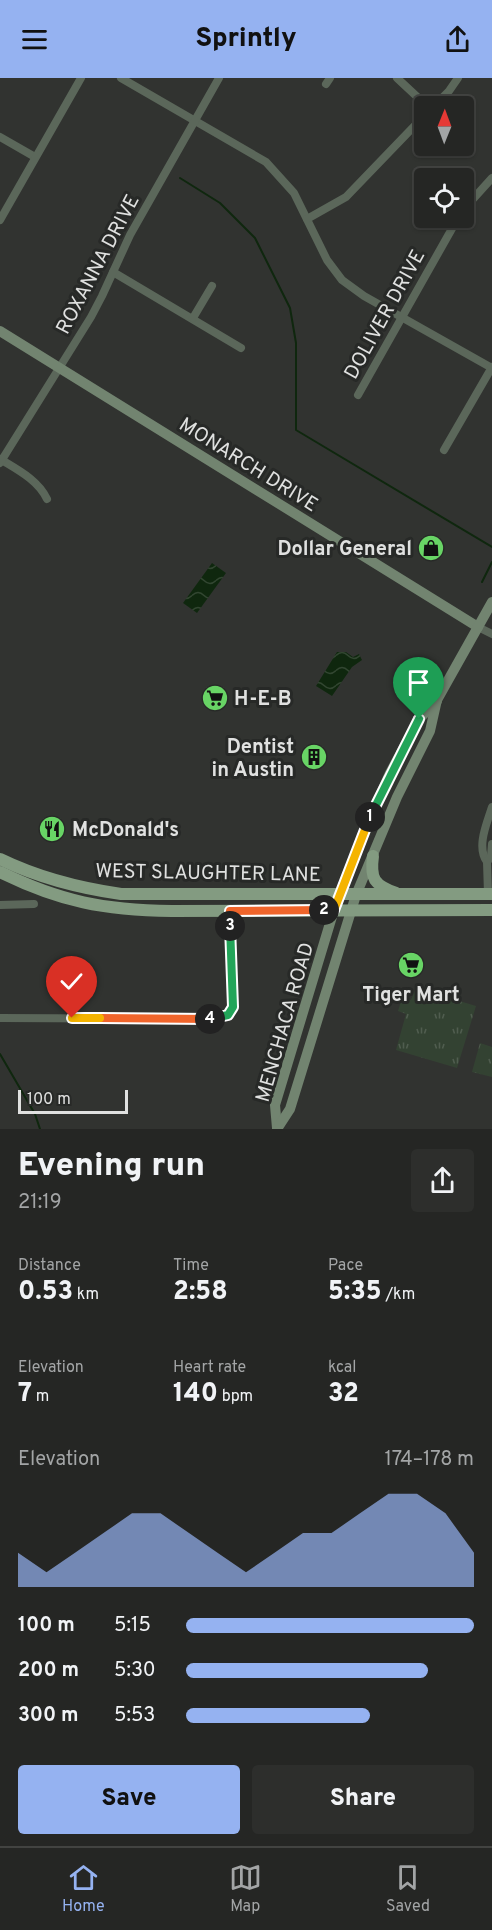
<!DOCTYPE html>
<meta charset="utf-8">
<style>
body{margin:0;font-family:Overpass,sans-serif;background:#2d2e2c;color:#f1f3f6;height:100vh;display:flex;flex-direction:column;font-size:22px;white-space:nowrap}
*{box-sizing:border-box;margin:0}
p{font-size:20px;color:#a3a5a6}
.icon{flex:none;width:33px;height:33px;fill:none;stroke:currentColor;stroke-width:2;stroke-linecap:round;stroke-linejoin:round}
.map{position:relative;height:1051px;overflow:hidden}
.details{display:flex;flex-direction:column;background:#252624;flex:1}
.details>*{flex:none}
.needle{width:39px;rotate:1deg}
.fabs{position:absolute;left:414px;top:18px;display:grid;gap:12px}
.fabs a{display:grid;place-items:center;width:60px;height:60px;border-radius:6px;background:#252624;box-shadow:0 2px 4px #0004,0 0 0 2px #424341;font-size:30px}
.scale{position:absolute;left:18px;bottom:15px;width:110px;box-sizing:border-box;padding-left:6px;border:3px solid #e0e1e0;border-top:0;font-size:16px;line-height:21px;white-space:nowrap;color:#e0e1e0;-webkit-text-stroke:4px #272927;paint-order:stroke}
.pin{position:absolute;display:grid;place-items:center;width:51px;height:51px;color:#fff;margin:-62px -26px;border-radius:50% 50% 50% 0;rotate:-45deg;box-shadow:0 0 6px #0007}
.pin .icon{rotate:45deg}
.km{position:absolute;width:30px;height:30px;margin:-15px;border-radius:50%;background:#222;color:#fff;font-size:16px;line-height:30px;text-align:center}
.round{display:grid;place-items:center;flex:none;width:63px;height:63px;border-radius:6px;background:#2d2e2c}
.headline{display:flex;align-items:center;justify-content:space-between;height:102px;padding:0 18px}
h1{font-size:33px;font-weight:800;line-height:45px}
.metrics{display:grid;grid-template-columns:repeat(3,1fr);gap:9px;height:102px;padding:6px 18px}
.metrics div{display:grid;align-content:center}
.metrics b{font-size:26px;font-weight:800}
.metrics small{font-size:16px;font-weight:400}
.metrics p{font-size:16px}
.chart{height:168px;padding:12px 18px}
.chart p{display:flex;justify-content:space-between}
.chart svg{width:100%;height:108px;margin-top:6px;fill:#95b2f1;opacity:.7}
.action{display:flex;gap:12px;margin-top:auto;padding:12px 18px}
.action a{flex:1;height:69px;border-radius:6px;background:#95b2f1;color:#111;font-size:24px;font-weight:800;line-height:69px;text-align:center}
.action a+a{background:#2d2e2c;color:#f1f3f6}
ul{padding:0 18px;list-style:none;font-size:20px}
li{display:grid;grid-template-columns:96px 72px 1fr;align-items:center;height:45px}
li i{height:15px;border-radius:8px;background:#95b2f1}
header{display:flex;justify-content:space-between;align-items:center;height:78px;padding:0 18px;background:#95b2f1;color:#111;font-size:27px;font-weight:800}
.tabs{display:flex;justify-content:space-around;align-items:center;height:84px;border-top:2px solid #424341;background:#252624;font-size:16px;color:#a3a5a6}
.tabs a{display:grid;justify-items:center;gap:3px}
.tabs .current{color:#95b2f1}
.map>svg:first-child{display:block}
.grass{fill:url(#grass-tufts)}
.water{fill:url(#water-waves)}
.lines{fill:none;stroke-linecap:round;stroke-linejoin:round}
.stream{stroke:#0f270e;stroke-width:2}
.street{stroke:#5b675a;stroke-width:8}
.secondary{stroke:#728470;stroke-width:10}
.primary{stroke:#839b81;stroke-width:12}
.split-1-casing{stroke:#fff;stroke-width:12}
.split-2-casing{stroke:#fff;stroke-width:12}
.split-3-casing{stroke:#fff;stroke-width:12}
.split-4-casing{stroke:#fff;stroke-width:12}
.split-5-casing{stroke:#fff;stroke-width:12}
.split-6-casing{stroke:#fff;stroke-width:12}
.split-1{stroke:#22a559;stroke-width:8}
.split-2{stroke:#f5b400;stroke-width:8}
.split-3{stroke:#f0652b;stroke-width:8}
.split-4{stroke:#22a559;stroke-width:8}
.split-5{stroke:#f0652b;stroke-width:8}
.split-6{stroke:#f5b400;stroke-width:8}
.labels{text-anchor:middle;stroke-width:6;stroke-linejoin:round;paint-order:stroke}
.street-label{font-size:20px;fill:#e0e1e0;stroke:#272927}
.poi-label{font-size:20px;font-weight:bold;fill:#e0e1e0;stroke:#272927;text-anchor:end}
</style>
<header><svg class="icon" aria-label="menu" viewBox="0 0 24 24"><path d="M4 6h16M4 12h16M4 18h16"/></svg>Sprintly<svg class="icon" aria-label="share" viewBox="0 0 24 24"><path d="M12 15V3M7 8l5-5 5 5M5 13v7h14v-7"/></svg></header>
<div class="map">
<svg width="492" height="1051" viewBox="0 0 492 1051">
<defs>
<pattern id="grass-tufts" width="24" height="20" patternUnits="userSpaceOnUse" patternTransform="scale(1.5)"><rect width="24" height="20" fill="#334232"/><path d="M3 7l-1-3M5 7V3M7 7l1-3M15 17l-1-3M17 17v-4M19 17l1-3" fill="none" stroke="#505d4f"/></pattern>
<pattern id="water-waves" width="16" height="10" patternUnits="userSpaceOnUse" patternTransform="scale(1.5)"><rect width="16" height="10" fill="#0f270e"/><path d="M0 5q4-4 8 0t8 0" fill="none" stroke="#324631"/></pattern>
</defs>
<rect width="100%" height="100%" fill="#313330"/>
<!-- grass -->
<g class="grass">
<polygon points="416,910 476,928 457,990 396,972 406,936 398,933 402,920 411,922"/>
<polygon points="480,965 492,969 492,999 472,994"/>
</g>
<!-- water -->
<g class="water">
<polygon points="212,485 226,495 197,535 183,525"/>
<polygon points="337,574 346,574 353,579 359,576 362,582 352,589 332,618 316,608"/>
</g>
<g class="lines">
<!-- stream -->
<g class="stream">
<polyline points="180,100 220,125 255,160 290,230 296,265 296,352 492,469"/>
<polyline points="482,504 492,484"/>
<polyline points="0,976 35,1036 40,1051"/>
</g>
<!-- street -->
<g class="street">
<polyline points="121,0 266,84 294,115 327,182 342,202 364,218 492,290"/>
<polyline points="397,0 427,28"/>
<polyline points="326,6 330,0"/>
<polyline points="434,28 449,13 458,0"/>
<polyline points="0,59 35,79"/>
<polyline points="464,131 492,100"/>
<polyline points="307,141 346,119 424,38"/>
<polyline points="0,142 81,0"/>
<polyline points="113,194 241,270"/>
<polyline points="193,240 212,208"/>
<polyline points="358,317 458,140"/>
<polyline points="444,372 492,289"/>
<path d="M 0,381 C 18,392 38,402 47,421"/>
<polyline points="0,385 91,239 102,218 130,157 219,0"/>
<polyline points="478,549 492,556"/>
<path d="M 487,784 C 476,769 487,745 492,729"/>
<polyline points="488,816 487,784 491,778 492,766"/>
<polyline points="0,827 34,826"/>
<polyline points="0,940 216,941 228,937 233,929 234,921 230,833"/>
</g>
<!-- secondary -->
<g class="secondary">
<polyline points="0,253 478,549"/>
<polyline points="277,1050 275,1027 334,832 363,756 390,695 419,641 437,623"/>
<polyline points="277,1051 290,1031 356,817 397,719 430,653 437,622 492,524"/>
</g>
<!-- primary -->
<g class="primary">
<path d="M 373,778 C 370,801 374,807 396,815"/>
<path d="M 0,781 C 39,800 79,810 121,816 L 492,816"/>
<path d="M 0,794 C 61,824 104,832 172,833 L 492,832"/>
</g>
</g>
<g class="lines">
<!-- split-1 casing -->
<g class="split-1-casing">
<polyline id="split-1" points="370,739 419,641"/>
</g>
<!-- split-2 casing -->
<g class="split-2-casing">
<polyline id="split-2" points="324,832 334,832 370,739"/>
</g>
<!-- split-3 casing -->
<g class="split-3-casing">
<polyline id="split-3" points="230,848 230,833 324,832"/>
</g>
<!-- split-4 casing -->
<g class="split-4-casing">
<polyline id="split-4" points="210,941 228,937 233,929 230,848"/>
</g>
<!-- split-5 casing -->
<g class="split-5-casing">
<polyline id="split-5" points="100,940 210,941"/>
</g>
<!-- split-6 casing -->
<g class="split-6-casing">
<polyline id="split-6" points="72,940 100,940"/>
</g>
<!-- split-1 -->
<use href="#split-1" class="split-1"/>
<!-- split-2 -->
<use href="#split-2" class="split-2"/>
<!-- split-3 -->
<use href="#split-3" class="split-3"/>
<!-- split-4 -->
<use href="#split-4" class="split-4"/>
<!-- split-5 -->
<use href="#split-5" class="split-5"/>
<!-- split-6 -->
<use href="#split-6" class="split-6"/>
</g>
<!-- icons -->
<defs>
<g id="shop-disc" transform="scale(1.35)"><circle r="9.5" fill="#68d465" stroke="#272927"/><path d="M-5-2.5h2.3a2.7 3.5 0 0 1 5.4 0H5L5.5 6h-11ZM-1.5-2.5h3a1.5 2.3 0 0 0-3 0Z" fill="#111"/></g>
<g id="supermarket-disc" transform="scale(1.35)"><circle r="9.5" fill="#68d465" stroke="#272927"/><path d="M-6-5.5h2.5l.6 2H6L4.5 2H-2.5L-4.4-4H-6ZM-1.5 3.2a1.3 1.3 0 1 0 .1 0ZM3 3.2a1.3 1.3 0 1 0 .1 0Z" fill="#111"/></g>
<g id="building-disc" transform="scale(1.35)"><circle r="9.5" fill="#68d465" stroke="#272927"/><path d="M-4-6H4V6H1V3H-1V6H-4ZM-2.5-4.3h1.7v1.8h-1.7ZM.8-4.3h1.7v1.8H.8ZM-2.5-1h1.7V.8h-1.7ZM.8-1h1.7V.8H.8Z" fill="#111"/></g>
<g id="restaurant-disc" transform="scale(1.35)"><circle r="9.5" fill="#68d465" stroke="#272927"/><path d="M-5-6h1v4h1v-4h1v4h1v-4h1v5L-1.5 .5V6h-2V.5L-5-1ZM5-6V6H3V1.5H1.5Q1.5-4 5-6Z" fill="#111"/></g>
</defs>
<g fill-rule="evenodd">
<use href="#shop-disc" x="431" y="470"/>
<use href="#supermarket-disc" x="215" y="620"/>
<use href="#building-disc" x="314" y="679"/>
<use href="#restaurant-disc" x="52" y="751"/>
<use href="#supermarket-disc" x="411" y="887"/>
</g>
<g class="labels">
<!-- street labels -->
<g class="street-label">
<text transform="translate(97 186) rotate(-62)" y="7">ROXANNA DRIVE</text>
<text transform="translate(384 236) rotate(-61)" y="7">DOLIVER DRIVE</text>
<text transform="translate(249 386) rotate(32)" y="7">MONARCH DRIVE</text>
<text transform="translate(208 794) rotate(1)" y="7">WEST SLAUGHTER LANE</text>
<text transform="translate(284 944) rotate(-74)" y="7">MENCHACA ROAD</text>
</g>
<!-- poi labels -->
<g class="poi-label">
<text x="412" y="477">Dollar General</text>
<text x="234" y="627" text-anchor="start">H-E-B</text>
<text x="294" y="675">Dentist<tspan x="294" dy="23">in Austin</tspan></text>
<text x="72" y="758" text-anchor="start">McDonald's</text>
<text x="411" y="923" text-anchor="middle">Tiger Mart</text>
</g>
</g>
</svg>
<div class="fabs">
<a><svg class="needle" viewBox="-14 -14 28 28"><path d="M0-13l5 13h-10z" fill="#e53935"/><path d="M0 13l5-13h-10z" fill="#a3a5a6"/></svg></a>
<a><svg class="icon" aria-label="locate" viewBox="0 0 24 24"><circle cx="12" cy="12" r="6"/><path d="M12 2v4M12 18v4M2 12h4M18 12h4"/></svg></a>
</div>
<div class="scale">100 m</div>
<div class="pin" style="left:419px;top:641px;background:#1e9e55"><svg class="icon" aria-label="arrive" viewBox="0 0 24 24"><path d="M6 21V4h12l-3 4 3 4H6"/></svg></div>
<div class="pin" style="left:72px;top:940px;background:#d93025"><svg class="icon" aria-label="check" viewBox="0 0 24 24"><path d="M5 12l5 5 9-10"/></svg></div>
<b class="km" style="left:370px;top:739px">1</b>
<b class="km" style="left:324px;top:832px">2</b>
<b class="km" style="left:230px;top:848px">3</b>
<b class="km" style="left:210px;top:941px">4</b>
</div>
<section class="details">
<div class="headline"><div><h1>Evening run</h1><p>21:19</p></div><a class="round"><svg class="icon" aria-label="share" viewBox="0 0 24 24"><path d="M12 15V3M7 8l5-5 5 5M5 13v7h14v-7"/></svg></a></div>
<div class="metrics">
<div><p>Distance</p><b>0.53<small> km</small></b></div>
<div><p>Time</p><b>2:58</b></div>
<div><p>Pace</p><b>5:35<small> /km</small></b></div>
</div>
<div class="metrics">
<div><p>Elevation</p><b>7<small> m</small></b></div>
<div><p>Heart rate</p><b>140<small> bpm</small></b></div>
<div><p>kcal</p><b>32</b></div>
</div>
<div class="chart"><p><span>Elevation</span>174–178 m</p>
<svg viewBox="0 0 160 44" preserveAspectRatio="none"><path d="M0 44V30L10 38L20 30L30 22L40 14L50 14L60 22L70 30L80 38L90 30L100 22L110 22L120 14L130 6L140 6L150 14L160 30V44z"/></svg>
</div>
<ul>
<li><b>100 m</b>5:15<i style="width:100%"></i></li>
<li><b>200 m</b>5:30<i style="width:84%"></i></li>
<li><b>300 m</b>5:53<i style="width:64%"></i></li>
</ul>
<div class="action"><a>Save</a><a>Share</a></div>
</section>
<nav class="tabs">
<a class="current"><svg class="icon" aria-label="home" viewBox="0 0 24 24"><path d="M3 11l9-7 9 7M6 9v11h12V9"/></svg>Home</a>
<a><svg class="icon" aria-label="map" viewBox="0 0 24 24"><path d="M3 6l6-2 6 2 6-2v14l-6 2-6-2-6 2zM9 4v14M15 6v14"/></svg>Map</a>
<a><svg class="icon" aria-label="saved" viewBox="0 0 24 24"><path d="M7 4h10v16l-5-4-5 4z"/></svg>Saved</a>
</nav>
